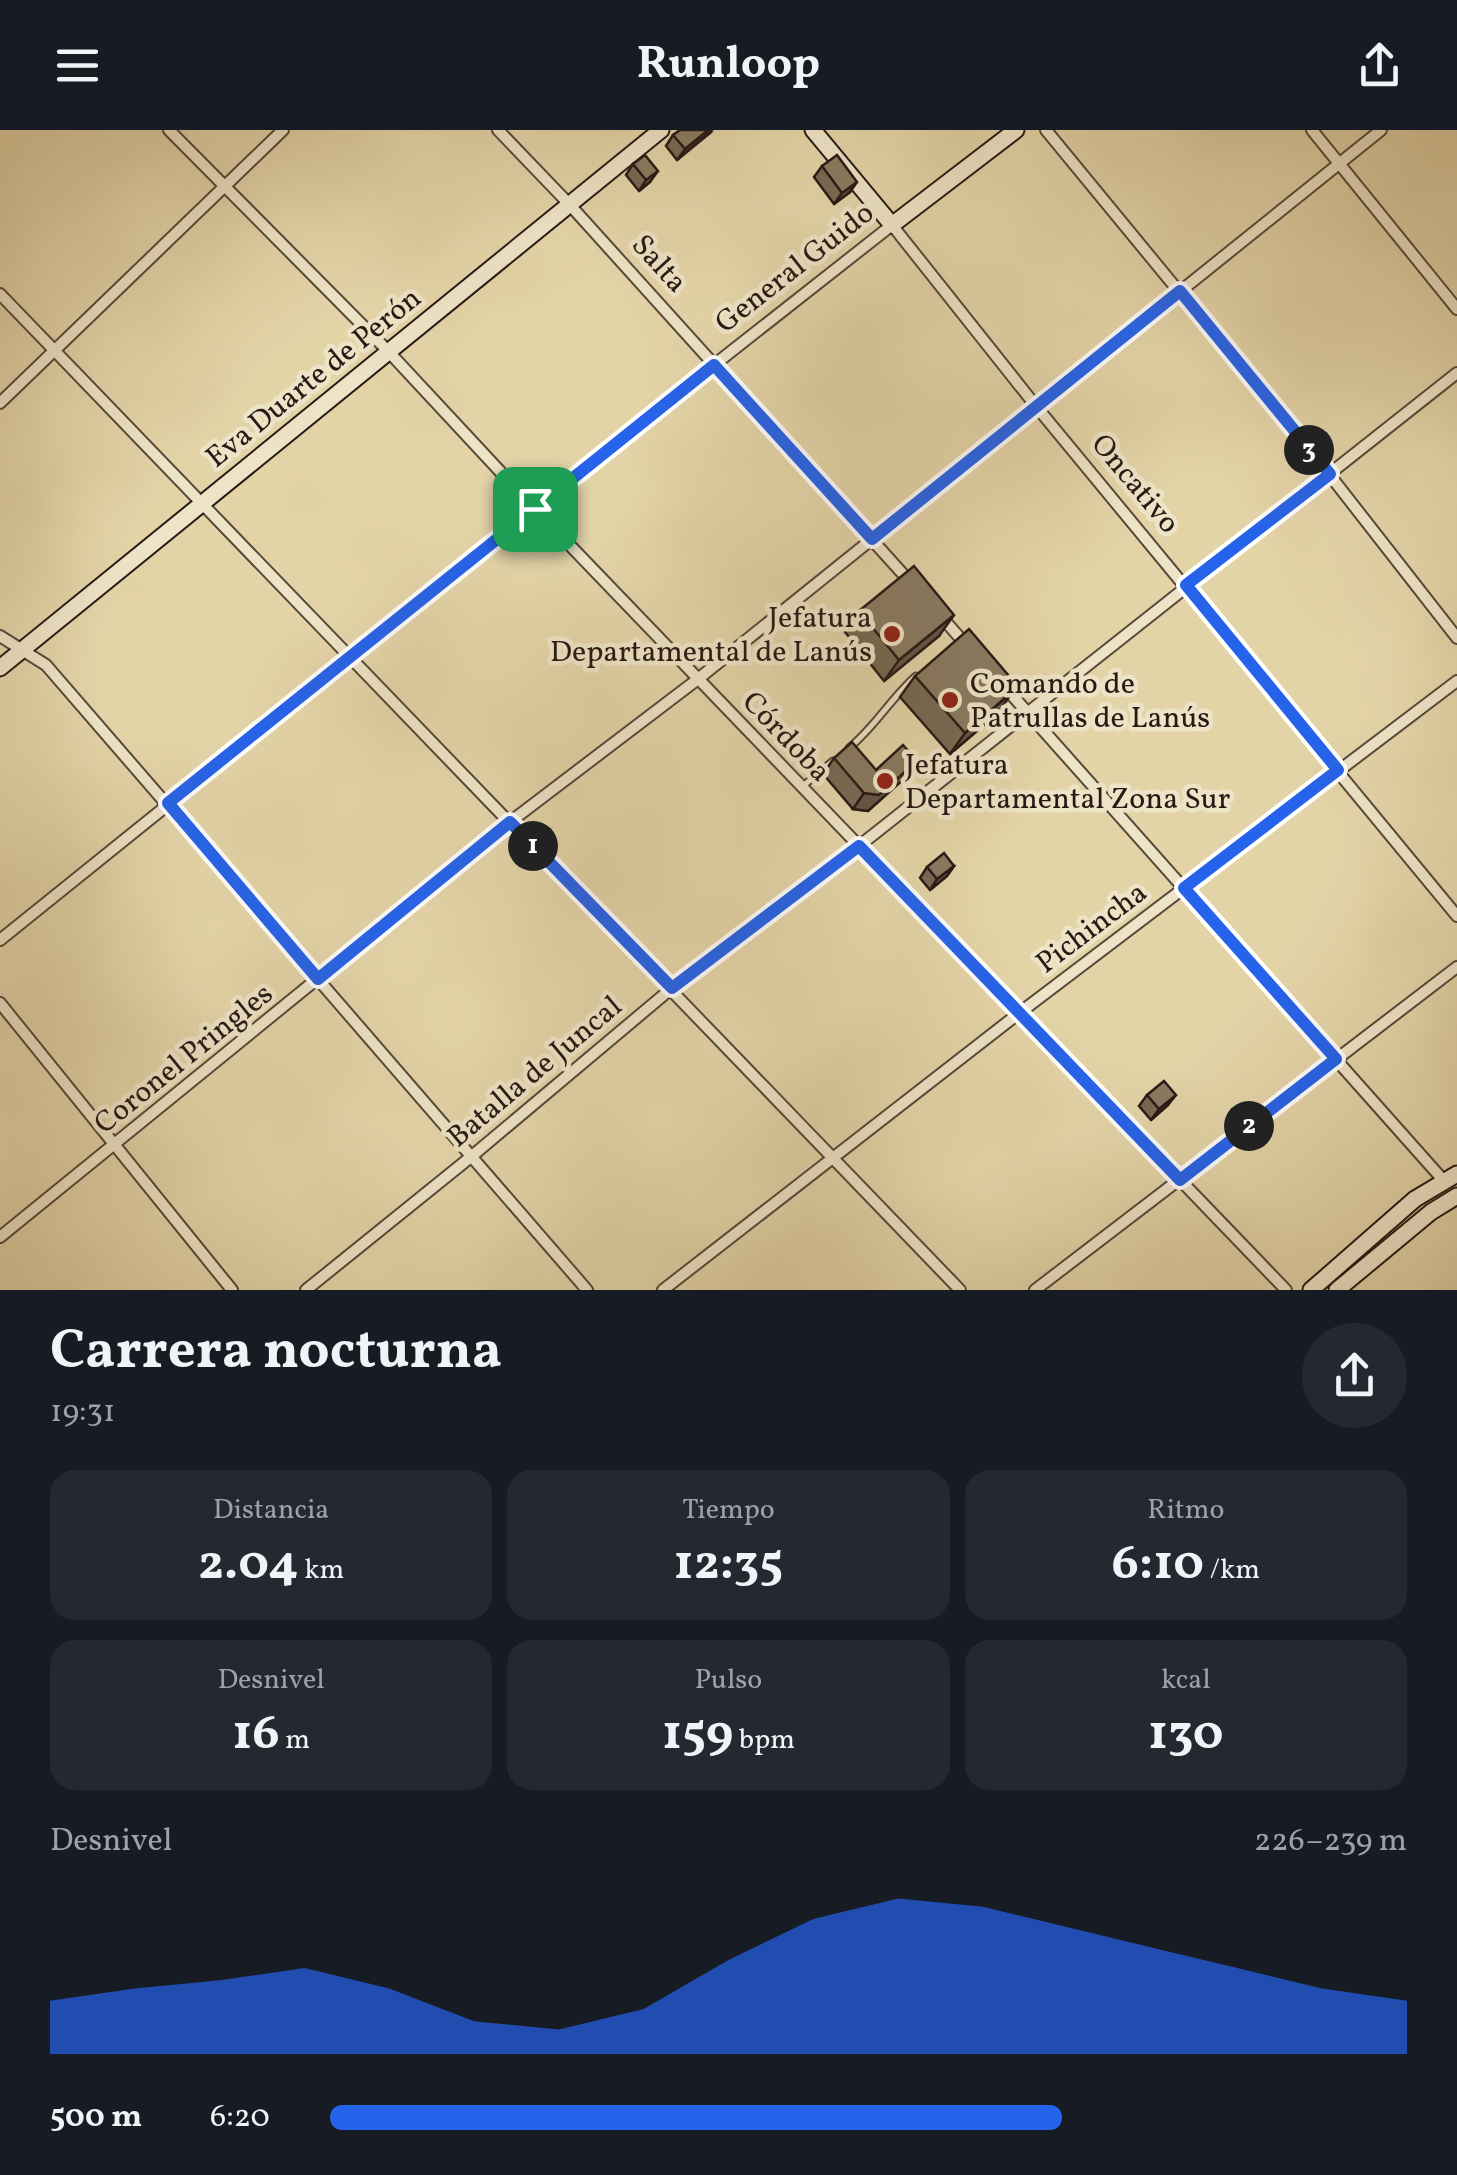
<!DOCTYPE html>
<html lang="es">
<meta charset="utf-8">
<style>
body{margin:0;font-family:Vollkorn,serif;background:#242831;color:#f1f3f6;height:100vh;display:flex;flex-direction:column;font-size:38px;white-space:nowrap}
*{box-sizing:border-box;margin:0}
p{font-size:32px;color:#9ea1a6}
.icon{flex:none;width:55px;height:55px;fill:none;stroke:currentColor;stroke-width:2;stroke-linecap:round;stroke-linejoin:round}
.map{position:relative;height:1160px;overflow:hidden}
.details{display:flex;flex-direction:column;background:#171b24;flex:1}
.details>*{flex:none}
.pin{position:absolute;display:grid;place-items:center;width:85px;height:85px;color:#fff;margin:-42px;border-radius:20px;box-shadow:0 5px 15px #0006}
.km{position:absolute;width:50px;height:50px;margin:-25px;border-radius:50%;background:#222;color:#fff;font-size:28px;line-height:50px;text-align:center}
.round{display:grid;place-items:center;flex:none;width:105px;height:105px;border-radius:52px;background:#242831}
.overview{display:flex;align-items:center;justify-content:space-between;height:170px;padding:0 50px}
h1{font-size:55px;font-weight:700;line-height:75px}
.stats{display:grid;grid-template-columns:repeat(3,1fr);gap:15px;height:170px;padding:10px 50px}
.stats div{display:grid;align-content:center;border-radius:25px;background:#242831;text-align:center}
.stats b{font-size:50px;font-weight:700}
.stats small{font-size:28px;font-weight:400}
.stats p{font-size:28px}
.chart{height:280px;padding:20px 50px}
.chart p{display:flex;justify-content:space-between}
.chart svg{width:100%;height:180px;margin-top:10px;fill:#2563eb;opacity:.7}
ul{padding:0 50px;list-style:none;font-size:32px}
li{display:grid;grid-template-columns:160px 120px 1fr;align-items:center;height:75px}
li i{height:25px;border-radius:12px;background:#2563eb}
header{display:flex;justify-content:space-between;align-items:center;height:130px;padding:0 50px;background:#171b24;font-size:45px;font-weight:700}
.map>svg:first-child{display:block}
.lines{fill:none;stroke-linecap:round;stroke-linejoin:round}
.lane-casing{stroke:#574839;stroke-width:9}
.street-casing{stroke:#574839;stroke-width:14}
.secondary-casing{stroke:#281914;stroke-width:19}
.lane{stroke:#ede3c6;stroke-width:5}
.street{stroke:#ede3c6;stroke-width:10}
.secondary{stroke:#ede3c6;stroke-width:15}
.wall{fill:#766953;stroke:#281914;stroke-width:2.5}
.shaded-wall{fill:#605544;stroke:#281914;stroke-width:2.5}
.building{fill:#897a61;stroke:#281914;stroke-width:2.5}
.route-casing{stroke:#fff;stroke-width:20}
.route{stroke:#2563eb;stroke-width:12}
.poi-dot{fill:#8f2418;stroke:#ede3c6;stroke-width:4}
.labels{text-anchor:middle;stroke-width:9;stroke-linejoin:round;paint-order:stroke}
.street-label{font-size:30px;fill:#281914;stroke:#ede3c6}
.poi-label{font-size:30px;fill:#281914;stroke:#ede3c6;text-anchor:start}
</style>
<header><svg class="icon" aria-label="menu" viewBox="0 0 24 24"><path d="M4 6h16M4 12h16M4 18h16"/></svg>Runloop<svg class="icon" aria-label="share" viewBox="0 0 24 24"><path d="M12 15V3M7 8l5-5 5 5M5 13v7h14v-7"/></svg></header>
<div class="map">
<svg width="1457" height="1160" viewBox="0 0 1457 1160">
<rect width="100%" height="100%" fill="#e3d4a8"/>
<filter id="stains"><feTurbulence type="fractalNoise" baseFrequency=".002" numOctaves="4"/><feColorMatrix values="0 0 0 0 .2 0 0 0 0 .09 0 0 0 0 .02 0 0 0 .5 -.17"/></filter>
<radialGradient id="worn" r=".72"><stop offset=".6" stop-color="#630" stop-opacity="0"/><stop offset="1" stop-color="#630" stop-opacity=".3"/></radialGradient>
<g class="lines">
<!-- lane casing -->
<g class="lane-casing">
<g id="lane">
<path d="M 849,618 C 875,597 891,568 916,546"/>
<polyline points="803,656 833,631"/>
</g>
</g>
<!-- street casing -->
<g class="street-casing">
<g id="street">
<polyline points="169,0 388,221 535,379 1286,1160"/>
<polyline points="498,0 570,75 911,453"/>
<polyline points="1046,0 1329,344 1457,508"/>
<polyline points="1312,0 1457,179"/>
<polyline points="0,164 960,1160"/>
<polyline points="0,273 283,0"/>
<polyline points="939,484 967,516"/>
<polyline points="0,506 46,535 587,1160"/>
<polyline points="1003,555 1444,1051"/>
<polyline points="0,810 714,235 892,95 1035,275 1457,786"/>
<polyline points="0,873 232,1160"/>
<polyline points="0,1107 510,692 698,549 1381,0"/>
<polyline points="306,1160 472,1026 672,858 859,716 1457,243"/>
<polyline points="663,1160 1018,884 1457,551"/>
<polyline points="1035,1160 1457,837"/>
</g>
</g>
<!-- secondary casing -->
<g class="secondary-casing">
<g id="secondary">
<polyline points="813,0 892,95 1016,0"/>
<polyline points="0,538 661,0"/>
<polyline points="1311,1160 1415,1069 1457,1044"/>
<polyline points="1337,1160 1431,1082 1457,1066"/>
</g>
</g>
<!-- lane -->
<use href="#lane" class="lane"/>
<!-- street -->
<use href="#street" class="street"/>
<!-- secondary -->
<use href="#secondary" class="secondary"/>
</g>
<!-- wall -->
<g class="wall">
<polygon points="710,3 677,30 666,16 673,5"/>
<polygon points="633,34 650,52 639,61 626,45"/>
<polygon points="822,36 850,62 834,74 814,47"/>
<polygon points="859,481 939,506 884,551 845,502"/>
<polygon points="915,546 999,582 950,624 900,567"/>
<polygon points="834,628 876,640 917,631 906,647 868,681 853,679 823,644"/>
<polygon points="954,736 947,746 930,760 920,748 927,737"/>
<polygon points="1147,965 1168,975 1151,990 1139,976"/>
</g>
<!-- shaded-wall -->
<g class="shaded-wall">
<polygon points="708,0 712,0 677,30 685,19"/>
<polygon points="658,41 650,52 639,61 646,50"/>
<polygon points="857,52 850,62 834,74 842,63"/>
<polygon points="954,485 939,506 884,551 899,530"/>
<polygon points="1013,561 999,582 950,624 965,603"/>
<polygon points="917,631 906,647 868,681 853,679 864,663"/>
<polygon points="954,736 947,746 930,760 937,749"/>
<polygon points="1176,965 1168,975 1151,990 1159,979"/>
</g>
<!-- building -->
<g class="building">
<polygon points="680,0 708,0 685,19 673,5"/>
<polygon points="645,25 658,41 646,50 633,34"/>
<polygon points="837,25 857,52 842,63 822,36"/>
<polygon points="914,436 954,485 899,530 859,481"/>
<polygon points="969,499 1015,553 1013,561 965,603 915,546"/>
<polygon points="852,612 876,640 903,615 917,631 879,665 864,663 834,628"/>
<polygon points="944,723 954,736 937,749 927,737"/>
<polygon points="1164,951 1176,965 1159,979 1147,965"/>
</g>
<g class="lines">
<!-- route casing -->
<g class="route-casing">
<polygon id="route" points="1180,161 1330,344 1186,455 1338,640 1184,758 1336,929 1180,1050 859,716 672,858 510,692 318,849 168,673 714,235 872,409"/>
</g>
<!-- route -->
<use href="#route" class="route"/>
</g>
<!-- markers -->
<g class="poi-dot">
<circle cx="892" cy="504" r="10"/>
<circle cx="950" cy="570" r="10"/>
<circle cx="885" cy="651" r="10"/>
</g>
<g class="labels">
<!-- street labels -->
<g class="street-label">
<text transform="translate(660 133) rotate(48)" y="10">Salta</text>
<text transform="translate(794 137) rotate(-38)" y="10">General Guido</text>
<text transform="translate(313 247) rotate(-39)" y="10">Eva Duarte de Perón</text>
<text transform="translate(1136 353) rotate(50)" y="10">Oncativo</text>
<text transform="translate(787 606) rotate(46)" y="10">Córdoba</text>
<text transform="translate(1091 797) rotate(-37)" y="10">Pichincha</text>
<text transform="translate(183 928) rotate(-39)" y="10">Coronel Pringles</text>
<text transform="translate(534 941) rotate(-40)" y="10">Batalla de Juncal</text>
</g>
<!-- poi labels -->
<g class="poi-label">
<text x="872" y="497" text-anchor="end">Jefatura<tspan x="872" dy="34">Departamental de Lanús</tspan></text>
<text x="970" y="563">Comando de<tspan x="970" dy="34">Patrullas de Lanús</tspan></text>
<text x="905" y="644">Jefatura<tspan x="905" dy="34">Departamental Zona Sur</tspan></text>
</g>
</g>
<rect width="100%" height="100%" filter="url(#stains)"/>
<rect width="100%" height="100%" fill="url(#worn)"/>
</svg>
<div class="pin" style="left:535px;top:379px;background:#1e9e55"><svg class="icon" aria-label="arrive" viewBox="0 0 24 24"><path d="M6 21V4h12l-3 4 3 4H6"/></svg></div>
<b class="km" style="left:533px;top:716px">1</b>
<b class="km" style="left:1249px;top:996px">2</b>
<b class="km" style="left:1309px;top:320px">3</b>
</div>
<section class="details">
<div class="overview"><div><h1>Carrera nocturna</h1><p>19:31</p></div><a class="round"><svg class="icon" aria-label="share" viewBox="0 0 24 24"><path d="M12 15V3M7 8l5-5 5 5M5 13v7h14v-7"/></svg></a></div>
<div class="stats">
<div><p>Distancia</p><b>2.04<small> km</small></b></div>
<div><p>Tiempo</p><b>12:35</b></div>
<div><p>Ritmo</p><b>6:10<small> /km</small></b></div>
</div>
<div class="stats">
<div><p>Desnivel</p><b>16<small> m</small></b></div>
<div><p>Pulso</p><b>159<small> bpm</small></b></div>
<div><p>kcal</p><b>130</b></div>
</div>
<div class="chart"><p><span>Desnivel</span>226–239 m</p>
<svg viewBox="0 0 160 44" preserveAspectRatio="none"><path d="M0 44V31L10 28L20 26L30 23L40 28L50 36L60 38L70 33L80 21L90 11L100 6L110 8L120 13L130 18L140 23L150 28L160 31V44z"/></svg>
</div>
<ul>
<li><b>500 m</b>6:20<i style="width:68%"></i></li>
</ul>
</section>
